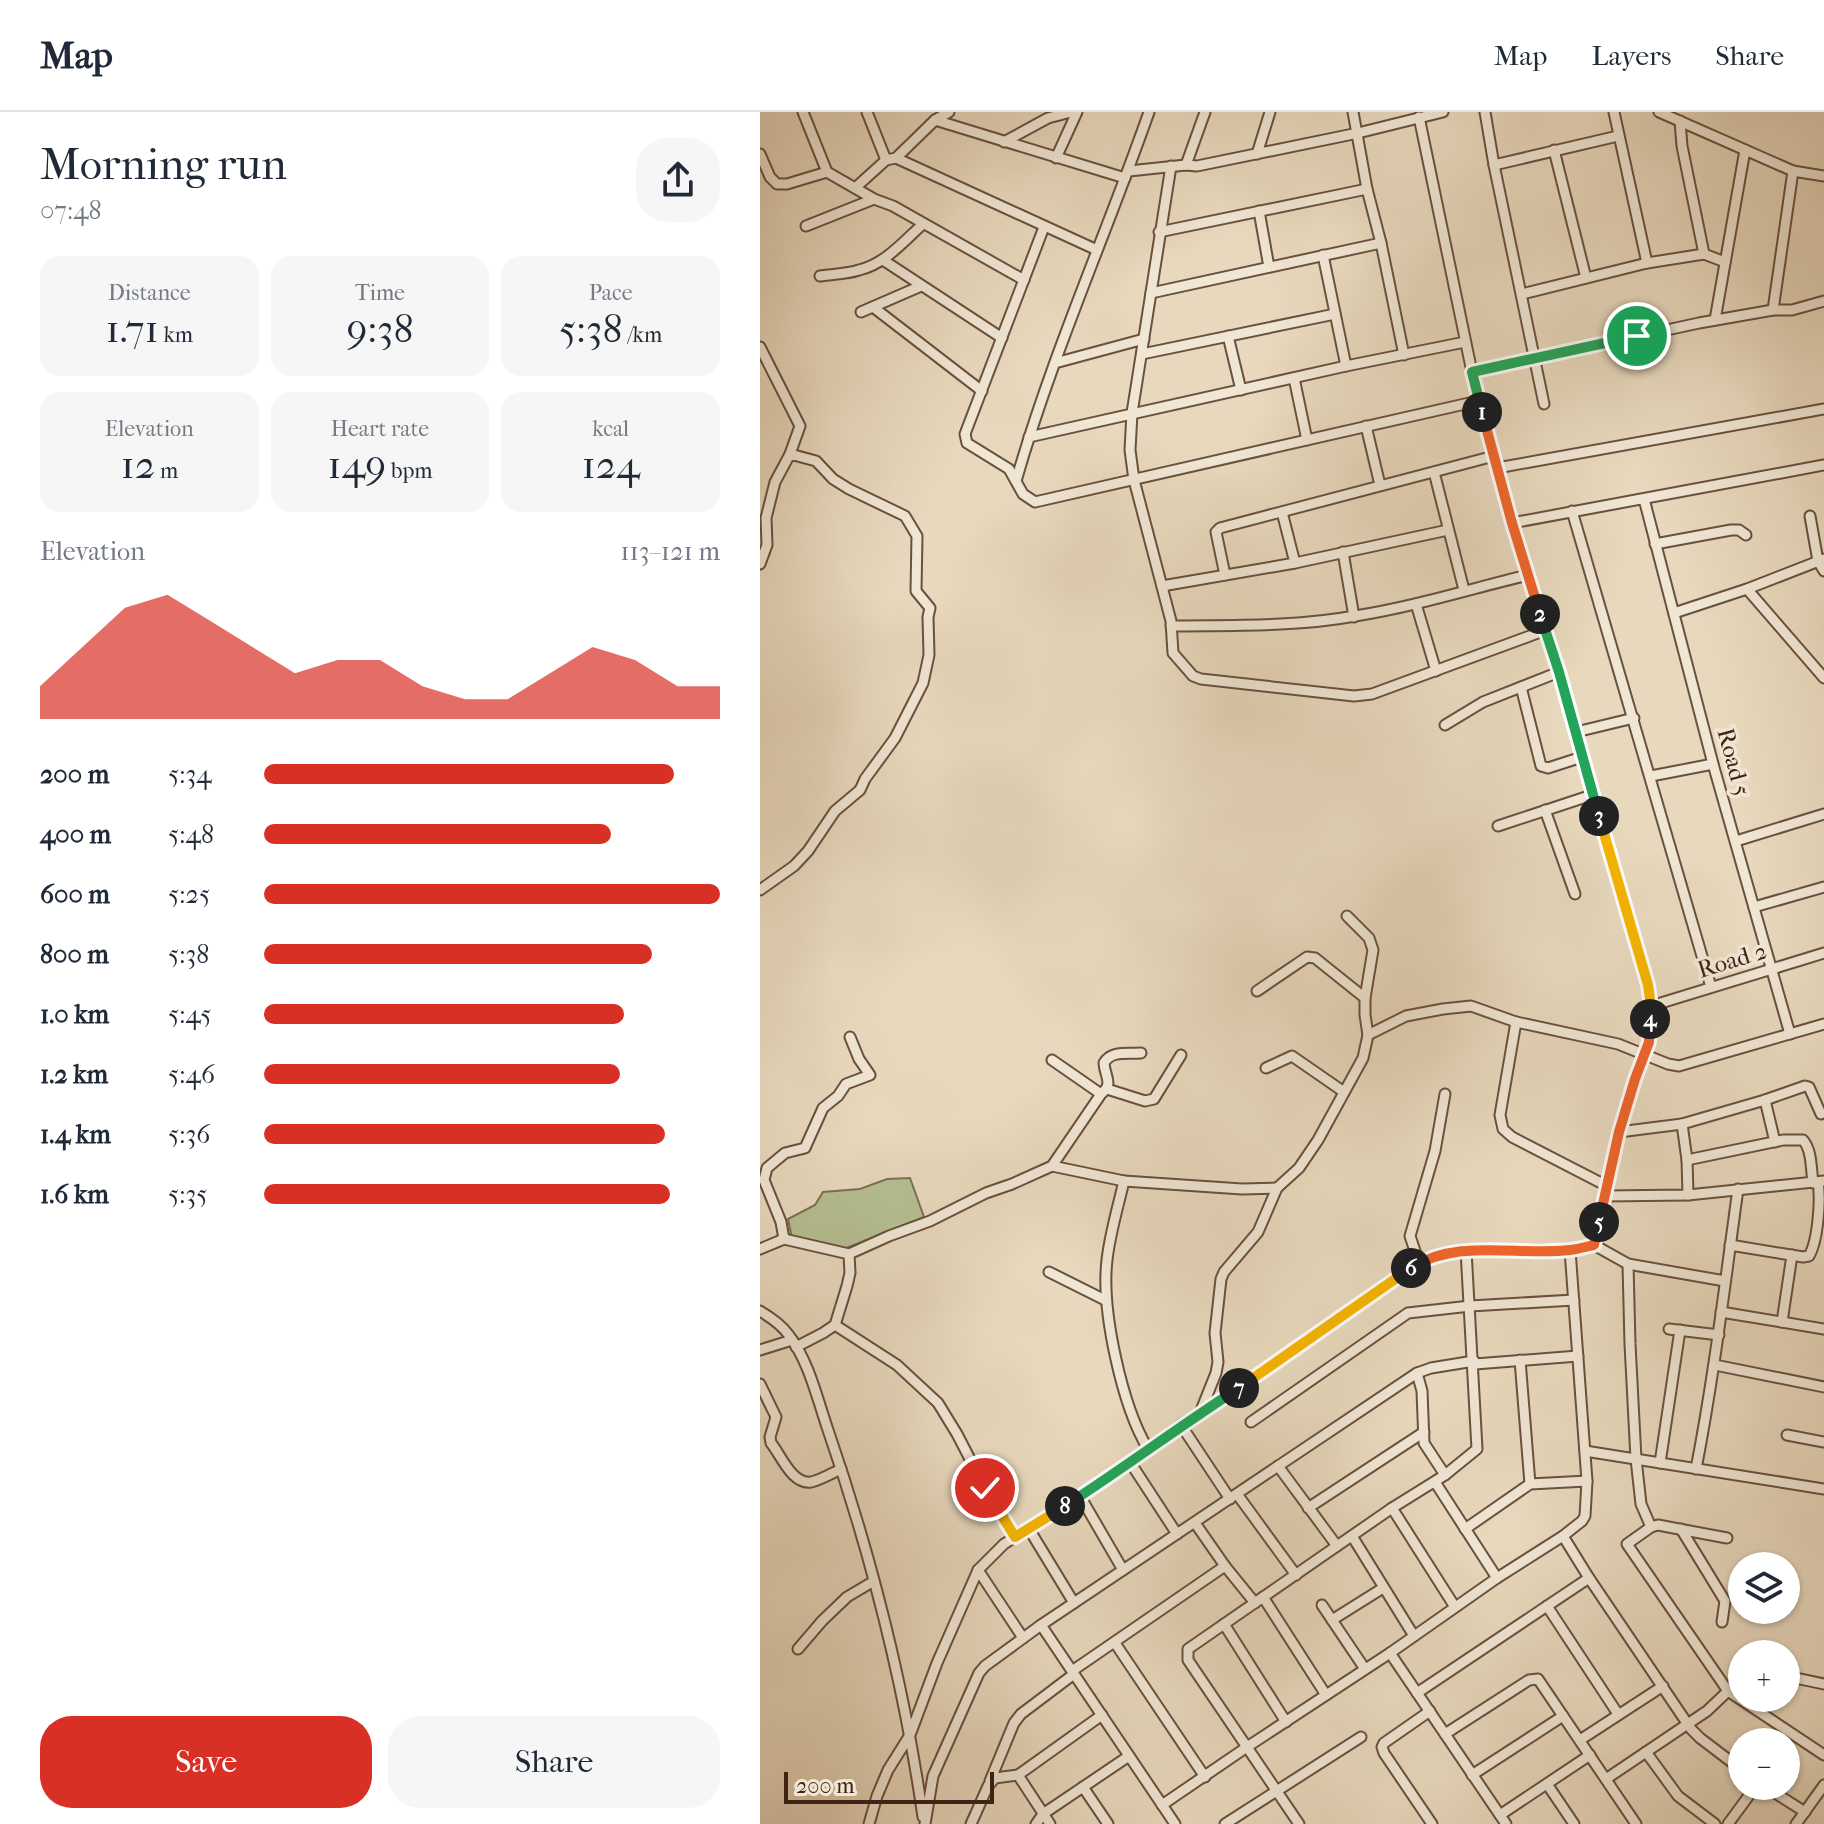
<!DOCTYPE html>
<meta charset="utf-8">
<style>
body{margin:0;font-family:"IM FELL French Canon",serif;background:#f6f6f7;color:#1f2937;height:100vh;display:flex;flex-direction:column;font-size:30px;white-space:nowrap}
*{box-sizing:border-box;margin:0}
p{font-size:26px;color:#747a83}
.icon{flex:none;width:44px;height:44px;fill:none;stroke:currentColor;stroke-width:2;stroke-linecap:round;stroke-linejoin:round}
.map{position:relative;flex:1;overflow:hidden}
.drawer{display:flex;flex-direction:column;background:#fff;width:760px}
.drawer>*{flex:none}
.fabs{position:absolute;left:968px;top:1440px;display:grid;gap:16px}
.fabs a{display:grid;place-items:center;width:72px;height:72px;border-radius:50%;background:#fff;box-shadow:0 2px 6px #0004;font-size:40px}
.scale{position:absolute;left:24px;bottom:20px;width:210px;box-sizing:border-box;padding-left:8px;border:4px solid #402314;border-top:0;font-size:22px;line-height:28px;white-space:nowrap;color:#402314;-webkit-text-stroke:6px #f0e6d4;paint-order:stroke}
.pin{position:absolute;display:grid;place-items:center;width:68px;height:68px;color:#fff;margin:-34px;border:4px solid #fff;border-radius:50%;box-shadow:0 2px 8px #0007}
.km{position:absolute;width:40px;height:40px;margin:-20px;border-radius:50%;background:#222;color:#fff;font-size:22px;line-height:40px;text-align:center}
.round{display:grid;place-items:center;flex:none;width:84px;height:84px;border-radius:32px;background:#f6f6f7}
.head{display:flex;align-items:center;justify-content:space-between;height:136px;padding:0 40px}
h1{font-size:44px;font-weight:600;line-height:60px}
.figures{display:grid;grid-template-columns:repeat(3,1fr);gap:12px;height:136px;padding:8px 40px}
.figures div{display:grid;align-content:center;border-radius:20px;background:#f6f6f7;text-align:center}
.figures b{font-size:40px;font-weight:600}
.figures small{font-size:22px;font-weight:400}
.figures p{font-size:22px}
.chart{height:224px;padding:16px 40px}
.chart p{display:flex;justify-content:space-between}
.chart svg{width:100%;height:144px;margin-top:8px;fill:#d93025;opacity:.7}
.button{display:flex;gap:16px;margin-top:auto;padding:16px 40px}
.button a{flex:1;height:92px;border-radius:32px;background:#d93025;color:#fff;font-size:32px;font-weight:600;line-height:92px;text-align:center}
.button a+a{background:#f6f6f7;color:#1f2937}
ul{padding:0 40px;list-style:none;font-size:26px}
li{display:grid;grid-template-columns:128px 96px 1fr;align-items:center;height:60px}
li i{height:20px;border-radius:10px;background:#d93025}
header{display:flex;align-items:center;gap:48px;box-sizing:border-box;height:112px;padding:0 40px;background:#fff;border-bottom:2px solid #e0e1e3}
header strong{font-size:38px}
nav{display:flex;gap:44px;margin-inline-start:auto;font-size:28px}
main{display:flex;flex:1;min-height:0}
.map>svg:first-child{display:block}
.green{fill:#b5bf92;stroke:#7a7153;stroke-width:2}
.lines{fill:none;stroke-linecap:round;stroke-linejoin:round}
.minor-casing{stroke:#6a503e;stroke-width:13}
.minor{stroke:#f0e6d4;stroke-width:9}
.split-1-casing{stroke:#fff;stroke-width:16}
.split-2-casing{stroke:#fff;stroke-width:16}
.split-3-casing{stroke:#fff;stroke-width:16}
.split-4-casing{stroke:#fff;stroke-width:16}
.split-5-casing{stroke:#fff;stroke-width:16}
.split-6-casing{stroke:#fff;stroke-width:16}
.split-7-casing{stroke:#fff;stroke-width:16}
.split-8-casing{stroke:#fff;stroke-width:16}
.split-9-casing{stroke:#fff;stroke-width:16}
.split-1{stroke:#22a559;stroke-width:10}
.split-2{stroke:#f0652b;stroke-width:10}
.split-3{stroke:#22a559;stroke-width:10}
.split-4{stroke:#f5b400;stroke-width:10}
.split-5{stroke:#f0652b;stroke-width:10}
.split-6{stroke:#f0652b;stroke-width:10}
.split-7{stroke:#f5b400;stroke-width:10}
.split-8{stroke:#22a559;stroke-width:10}
.split-9{stroke:#f5b400;stroke-width:10}
.labels{text-anchor:middle;stroke-width:7;stroke-linejoin:round;paint-order:stroke}
.street-label{font-size:24px;fill:#402314;stroke:#f0e6d4}
</style>
<header>
<strong>Map</strong>
<nav><a>Map</a><a>Layers</a><a>Share</a></nav>
</header>
<main>
<section class="drawer">
<div class="head"><div><h1>Morning run</h1><p>07:48</p></div><a class="round"><svg class="icon" aria-label="share" viewBox="0 0 24 24"><path d="M12 15V3M7 8l5-5 5 5M5 13v7h14v-7"/></svg></a></div>
<div class="figures">
<div><p>Distance</p><b>1.71<small> km</small></b></div>
<div><p>Time</p><b>9:38</b></div>
<div><p>Pace</p><b>5:38<small> /km</small></b></div>
</div>
<div class="figures">
<div><p>Elevation</p><b>12<small> m</small></b></div>
<div><p>Heart rate</p><b>149<small> bpm</small></b></div>
<div><p>kcal</p><b>124</b></div>
</div>
<div class="chart"><p><span>Elevation</span>113–121 m</p>
<svg viewBox="0 0 160 44" preserveAspectRatio="none"><path d="M0 44V34L10 22L20 10L30 6L40 14L50 22L60 30L70 26L80 26L90 34L100 38L110 38L120 30L130 22L140 26L150 34L160 34V44z"/></svg>
</div>
<ul>
<li><b>200 m</b>5:34<i style="width:90%"></i></li>
<li><b>400 m</b>5:48<i style="width:76%"></i></li>
<li><b>600 m</b>5:25<i style="width:100%"></i></li>
<li><b>800 m</b>5:38<i style="width:85%"></i></li>
<li><b>1.0 km</b>5:45<i style="width:79%"></i></li>
<li><b>1.2 km</b>5:46<i style="width:78%"></i></li>
<li><b>1.4 km</b>5:36<i style="width:88%"></i></li>
<li><b>1.6 km</b>5:35<i style="width:89%"></i></li>
</ul>
<div class="button"><a>Save</a><a>Share</a></div>
</section>
<div class="map">
<svg width="1064" height="1712" viewBox="0 0 1064 1712">
<rect width="100%" height="100%" fill="#e8d8bd"/>
<filter id="stains"><feTurbulence type="fractalNoise" baseFrequency=".0025" numOctaves="4"/><feColorMatrix values="0 0 0 0 .2 0 0 0 0 .09 0 0 0 0 .02 0 0 0 .5 -.17"/></filter>
<radialGradient id="worn" r=".72"><stop offset=".6" stop-color="#630" stop-opacity="0"/><stop offset="1" stop-color="#630" stop-opacity=".3"/></radialGradient>
<!-- green -->
<polygon class="green" points="150,1066 164,1105 84,1137 32,1126 28,1107 55,1093 63,1080 100,1077 127,1067"/>
<g class="lines">
<!-- minor casing -->
<g class="minor-casing">
<g id="minor">
<polyline points="43,0 67,60 114,87 133,94 264,168"/>
<polyline points="107,0 126,48"/>
<polyline points="593,0 607,77 621,131 644,243"/>
<polyline points="725,0 734,53 784,292"/>
<polyline points="854,0 887,151"/>
<polyline points="899,0 1033,59 1064,64"/>
<polyline points="175,8 365,66"/>
<polyline points="920,9 922,34 944,142"/>
<polyline points="244,30 288,6 311,0"/>
<polyline points="794,38 826,166"/>
<polyline points="0,42 10,65 17,72 27,72 67,60"/>
<polyline points="497,42 510,0"/>
<polyline points="136,46 337,138"/>
<polyline points="296,46 317,0"/>
<polyline points="426,53 445,0"/>
<polyline points="734,53 858,24"/>
<polyline points="411,54 372,301 370,338 374,368 411,509 413,541 433,564 441,567 594,584 612,582 786,518"/>
<polyline points="369,59 426,53 437,54 598,21 683,0"/>
<polyline points="95,76 126,48 136,46 175,8 189,0"/>
<polyline points="499,99 509,155"/>
<polyline points="46,114 114,87"/>
<polyline points="284,115 205,322 207,331 249,357 263,382 275,390 718,289"/>
<polyline points="399,120 607,77"/>
<polyline points="563,143 586,254"/>
<polyline points="123,148 242,226"/>
<path d="M 60,164 C 73,162 87,162 99,158 C 125,152 144,129 163,112"/>
<polyline points="391,181 621,131"/>
<polyline points="762,182 887,151 944,142 965,150"/>
<polyline points="113,195 222,279"/>
<polyline points="1013,198 1033,59"/>
<polyline points="101,200 161,174"/>
<polyline points="955,208 985,38"/>
<polyline points="468,224 481,278"/>
<polyline points="0,235 40,314 30,342"/>
<polyline points="382,242 575,202"/>
<polyline points="295,251 384,227"/>
<polyline points="712,260 939,211 1013,198 1032,198 1064,189"/>
<polyline points="534,266 547,328"/>
<polyline points="606,314 620,373"/>
<polyline points="269,325 586,254 705,230"/>
<polyline points="737,356 1064,297"/>
<polyline points="674,360 704,478"/>
<path d="M 256,369 C 292,243 346,123 389,0"/>
<polyline points="884,387 953,652 1030,922"/>
<polyline points="812,399 951,875"/>
<polyline points="522,400 535,451"/>
<polyline points="1050,404 1058,449 1064,459"/>
<polyline points="752,411 1064,353"/>
<polyline points="895,432 971,418 979,418 986,423"/>
<polyline points="583,440 594,505"/>
<polyline points="0,452 7,433 6,406 15,370 30,342 56,349 73,367 89,377 145,404 157,424 156,479 170,496 168,505 169,543 163,571 135,626 105,667 100,678 75,699 48,739 34,754 0,778"/>
<polyline points="465,463 456,420 460,416 734,344"/>
<polyline points="402,474 535,451 688,418"/>
<polyline points="987,477 1064,566"/>
<polyline points="656,492 676,559"/>
<polyline points="914,501 987,477 1064,447"/>
<path d="M 411,514 C 472,513 535,515 595,504 C 653,495 710,477 768,463"/>
<polyline points="761,575 781,654 788,656 822,645"/>
<polyline points="685,613 723,590 799,560"/>
<polyline points="816,620 874,606"/>
<polyline points="891,664 953,652"/>
<polyline points="785,698 815,782"/>
<polyline points="738,714 832,683"/>
<polyline points="976,729 1064,702"/>
<polyline points="994,795 1064,775"/>
<polyline points="497,879 547,845 555,846 605,886"/>
<polyline points="891,894 1064,841"/>
<polyline points="756,910 740,1003 743,1017 752,1025 847,1074"/>
<polyline points="608,923 646,904 683,897 711,894 756,910 858,932 908,952 919,954 1064,912"/>
<polyline points="292,948 341,982"/>
<polyline points="506,956 532,944 584,980"/>
<polyline points="347,977 385,989 394,987 421,943"/>
<polyline points="1005,988 1015,1030"/>
<polyline points="922,1012 927,1048 928,1083"/>
<polyline points="859,1020 922,1012 1005,988 1045,974 1049,975 1061,1002"/>
<path d="M 927,1048 L 1023,1028 L 1043,1028 C 1052,1038 1051,1057 1053,1071"/>
<polyline points="292,1054 364,1069 482,1077 517,1076"/>
<path d="M 364,1069 C 358,1095 350,1121 347,1148 C 341,1198 362,1294 388,1337"/>
<polyline points="845,1084 928,1083 1064,1069"/>
<polyline points="24,1127 21,1110 4,1068 7,1056 25,1041 45,1036 63,996 78,984 86,972 110,963 99,947 90,925"/>
<polyline points="834,1133 868,1152 965,1169"/>
<path d="M 970,1133 L 1043,1145 L 1049,1144 C 1058,1129 1061,1087 1058,1070"/>
<path d="M 0,1137 L 24,1127 L 89,1142 L 129,1124 L 170,1109 L 226,1081 L 252,1072 L 292,1054 L 341,982 C 354,971 345,966 344,951 C 351,938 368,942 381,941"/>
<polyline points="659,1151 650,1124 675,1039 685,982"/>
<polyline points="868,1152 870,1232 876,1347 881,1392 891,1415"/>
<polyline points="289,1160 345,1188"/>
<path d="M 0,1199 C 10,1205 21,1212 28,1222 C 49,1249 57,1286 68,1318 C 111,1443 144,1573 163,1705"/>
<polyline points="961,1200 1064,1217"/>
<polyline points="1022,1210 1032,1143"/>
<polyline points="75,1213 137,1253 178,1291 197,1322 225,1376 255,1425"/>
<polyline points="909,1217 959,1223"/>
<polyline points="36,1235 63,1221 75,1213 87,1174 90,1161 89,1142"/>
<polyline points="0,1238 32,1228"/>
<polyline points="760,1248 770,1372"/>
<polyline points="955,1253 1064,1275"/>
<polyline points="657,1261 662,1279 664,1331 685,1363"/>
<path d="M 0,1272 L 16,1305 L 10,1325 L 11,1331 C 21,1343 32,1373 51,1370 C 61,1368 72,1361 81,1357"/>
<polyline points="440,1301 456,1261 458,1250 455,1221 461,1167 464,1160 498,1120 517,1076 539,1056 558,1028 603,946 608,923 605,903 605,886 613,838 609,826 587,804"/>
<polyline points="491,1310 648,1201 710,1194 814,1188"/>
<polyline points="421,1313 470,1387"/>
<polyline points="1027,1323 1064,1330"/>
<polyline points="825,1339 1064,1377"/>
<polyline points="370,1350 417,1422"/>
<polyline points="900,1351 920,1218"/>
<polyline points="518,1354 577,1434"/>
<path d="M 936,1357 C 954,1264 965,1171 978,1077"/>
<polyline points="675,1370 737,1466"/>
<polyline points="477,1382 536,1463"/>
<polyline points="320,1384 363,1458"/>
<polyline points="548,1396 664,1320"/>
<polyline points="632,1396 695,1495"/>
<polyline points="435,1411 465,1454 495,1491"/>
<polyline points="269,1417 314,1491"/>
<polyline points="705,1417 770,1372 827,1369"/>
<polyline points="921,1417 965,1489 962,1510"/>
<polyline points="592,1424 654,1524"/>
<polyline points="803,1424 829,1466 931,1617 940,1626 982,1658"/>
<polyline points="967,1426 898,1413 891,1415 867,1432 968,1579 1064,1643"/>
<polyline points="218,1458 263,1526"/>
<polyline points="503,1485 566,1583"/>
<polyline points="562,1493 605,1557"/>
<polyline points="787,1494 858,1602"/>
<polyline points="572,1508 623,1476"/>
<polyline points="464,1512 526,1610"/>
<polyline points="281,1513 415,1712"/>
<polyline points="355,1531 445,1665"/>
<polyline points="38,1537 62,1509 87,1485 114,1469"/>
<polyline points="630,1541 746,1712"/>
<polyline points="312,1559 465,1454"/>
<polyline points="1026,1564 1064,1572"/>
<polyline points="657,1581 829,1466"/>
<polyline points="670,1599 624,1631 622,1635 624,1641 672,1712"/>
<polyline points="685,1622 769,1568 778,1567 876,1712"/>
<polyline points="820,1628 903,1574"/>
<polyline points="886,1640 918,1684 955,1712"/>
<polyline points="258,1663 290,1712"/>
<polyline points="712,1663 803,1604"/>
<polyline points="846,1667 947,1599 968,1579"/>
<polyline points="230,1669 254,1611 261,1602 314,1562"/>
<polyline points="787,1672 814,1712"/>
<polyline points="1004,1674 1045,1700"/>
<polyline points="323,1675 348,1712"/>
<polyline points="402,1693 487,1635 630,1541 737,1466 803,1424 822,1409 825,1404 827,1369 810,1138"/>
<polyline points="740,1703 830,1643"/>
<polyline points="109,1712 117,1684 128,1658 150,1623 177,1551 218,1458 244,1432 320,1384 421,1313 503,1260 630,1169 668,1146 706,1138 810,1138 834,1133 859,1020 875,967 889,930 891,894 888,873 832,683 799,560 752,411 718,289 659,5"/>
<polyline points="165,1712 173,1664 219,1561 225,1554 281,1513 657,1261 671,1256 714,1249 715,1252 818,1244"/>
<polyline points="211,1712 228,1674 235,1666 258,1663 342,1603"/>
<polyline points="276,1712 283,1702 369,1644"/>
<polyline points="465,1712 601,1625"/>
<polyline points="539,1712 428,1548 428,1537 632,1396 685,1363 717,1337 706,1138"/>
<polyline points="968,1712 996,1674"/>
<polyline points="1036,1712 1064,1673"/>
</g>
</g>
<!-- minor -->
<use href="#minor" class="minor"/>
</g>
<g class="lines">
<!-- split-1 casing -->
<g class="split-1-casing">
<polyline id="split-1" points="722,300 712,260 877,224"/>
</g>
<!-- split-2 casing -->
<g class="split-2-casing">
<polyline id="split-2" points="722,300 752,411 780,502"/>
</g>
<!-- split-3 casing -->
<g class="split-3-casing">
<polyline id="split-3" points="780,502 799,560 839,704"/>
</g>
<!-- split-4 casing -->
<g class="split-4-casing">
<polyline id="split-4" points="839,704 888,873 891,894 890,907"/>
</g>
<!-- split-5 casing -->
<g class="split-5-casing">
<polyline id="split-5" points="839,1110 859,1020 875,967 889,930 890,907"/>
</g>
<!-- split-6 casing -->
<g class="split-6-casing">
<path id="split-6" d="M 651,1156 C 698,1126 757,1144 810,1138 C 818,1137 826,1135 834,1133 L 839,1110"/>
</g>
<!-- split-7 casing -->
<g class="split-7-casing">
<polyline id="split-7" points="479,1276 651,1156"/>
</g>
<!-- split-8 casing -->
<g class="split-8-casing">
<path id="split-8" d="M 305,1394 C 364,1356 420,1314 479,1276"/>
</g>
<!-- split-9 casing -->
<g class="split-9-casing">
<polyline id="split-9" points="225,1376 255,1425 305,1394"/>
</g>
<!-- split-1 -->
<use href="#split-1" class="split-1"/>
<!-- split-2 -->
<use href="#split-2" class="split-2"/>
<!-- split-3 -->
<use href="#split-3" class="split-3"/>
<!-- split-4 -->
<use href="#split-4" class="split-4"/>
<!-- split-5 -->
<use href="#split-5" class="split-5"/>
<!-- split-6 -->
<use href="#split-6" class="split-6"/>
<!-- split-7 -->
<use href="#split-7" class="split-7"/>
<!-- split-8 -->
<use href="#split-8" class="split-8"/>
<!-- split-9 -->
<use href="#split-9" class="split-9"/>
</g>
<g class="labels">
<!-- street labels -->
<g class="street-label">
<text transform="translate(974 650) rotate(75)" y="8">Road 5</text>
<text transform="translate(972 848) rotate(-17)" y="8">Road 2</text>
</g>
</g>
<rect width="100%" height="100%" filter="url(#stains)"/>
<rect width="100%" height="100%" fill="url(#worn)"/>
</svg>
<div class="fabs">
<a><svg class="icon" aria-label="layers" viewBox="0 0 24 24"><path d="M12 4l9 5-9 5-9-5zM3 14l9 5 9-5"/></svg></a>
<a>+</a>
<a>−</a>
</div>
<div class="scale">200 m</div>
<div class="pin" style="left:877px;top:224px;background:#1e9e55"><svg class="icon" aria-label="arrive" viewBox="0 0 24 24"><path d="M6 21V4h12l-3 4 3 4H6"/></svg></div>
<div class="pin" style="left:225px;top:1376px;background:#d93025"><svg class="icon" aria-label="check" viewBox="0 0 24 24"><path d="M5 12l5 5 9-10"/></svg></div>
<b class="km" style="left:722px;top:300px">1</b>
<b class="km" style="left:780px;top:502px">2</b>
<b class="km" style="left:839px;top:704px">3</b>
<b class="km" style="left:890px;top:907px">4</b>
<b class="km" style="left:839px;top:1110px">5</b>
<b class="km" style="left:651px;top:1156px">6</b>
<b class="km" style="left:479px;top:1276px">7</b>
<b class="km" style="left:305px;top:1394px">8</b>
</div>
</main>
